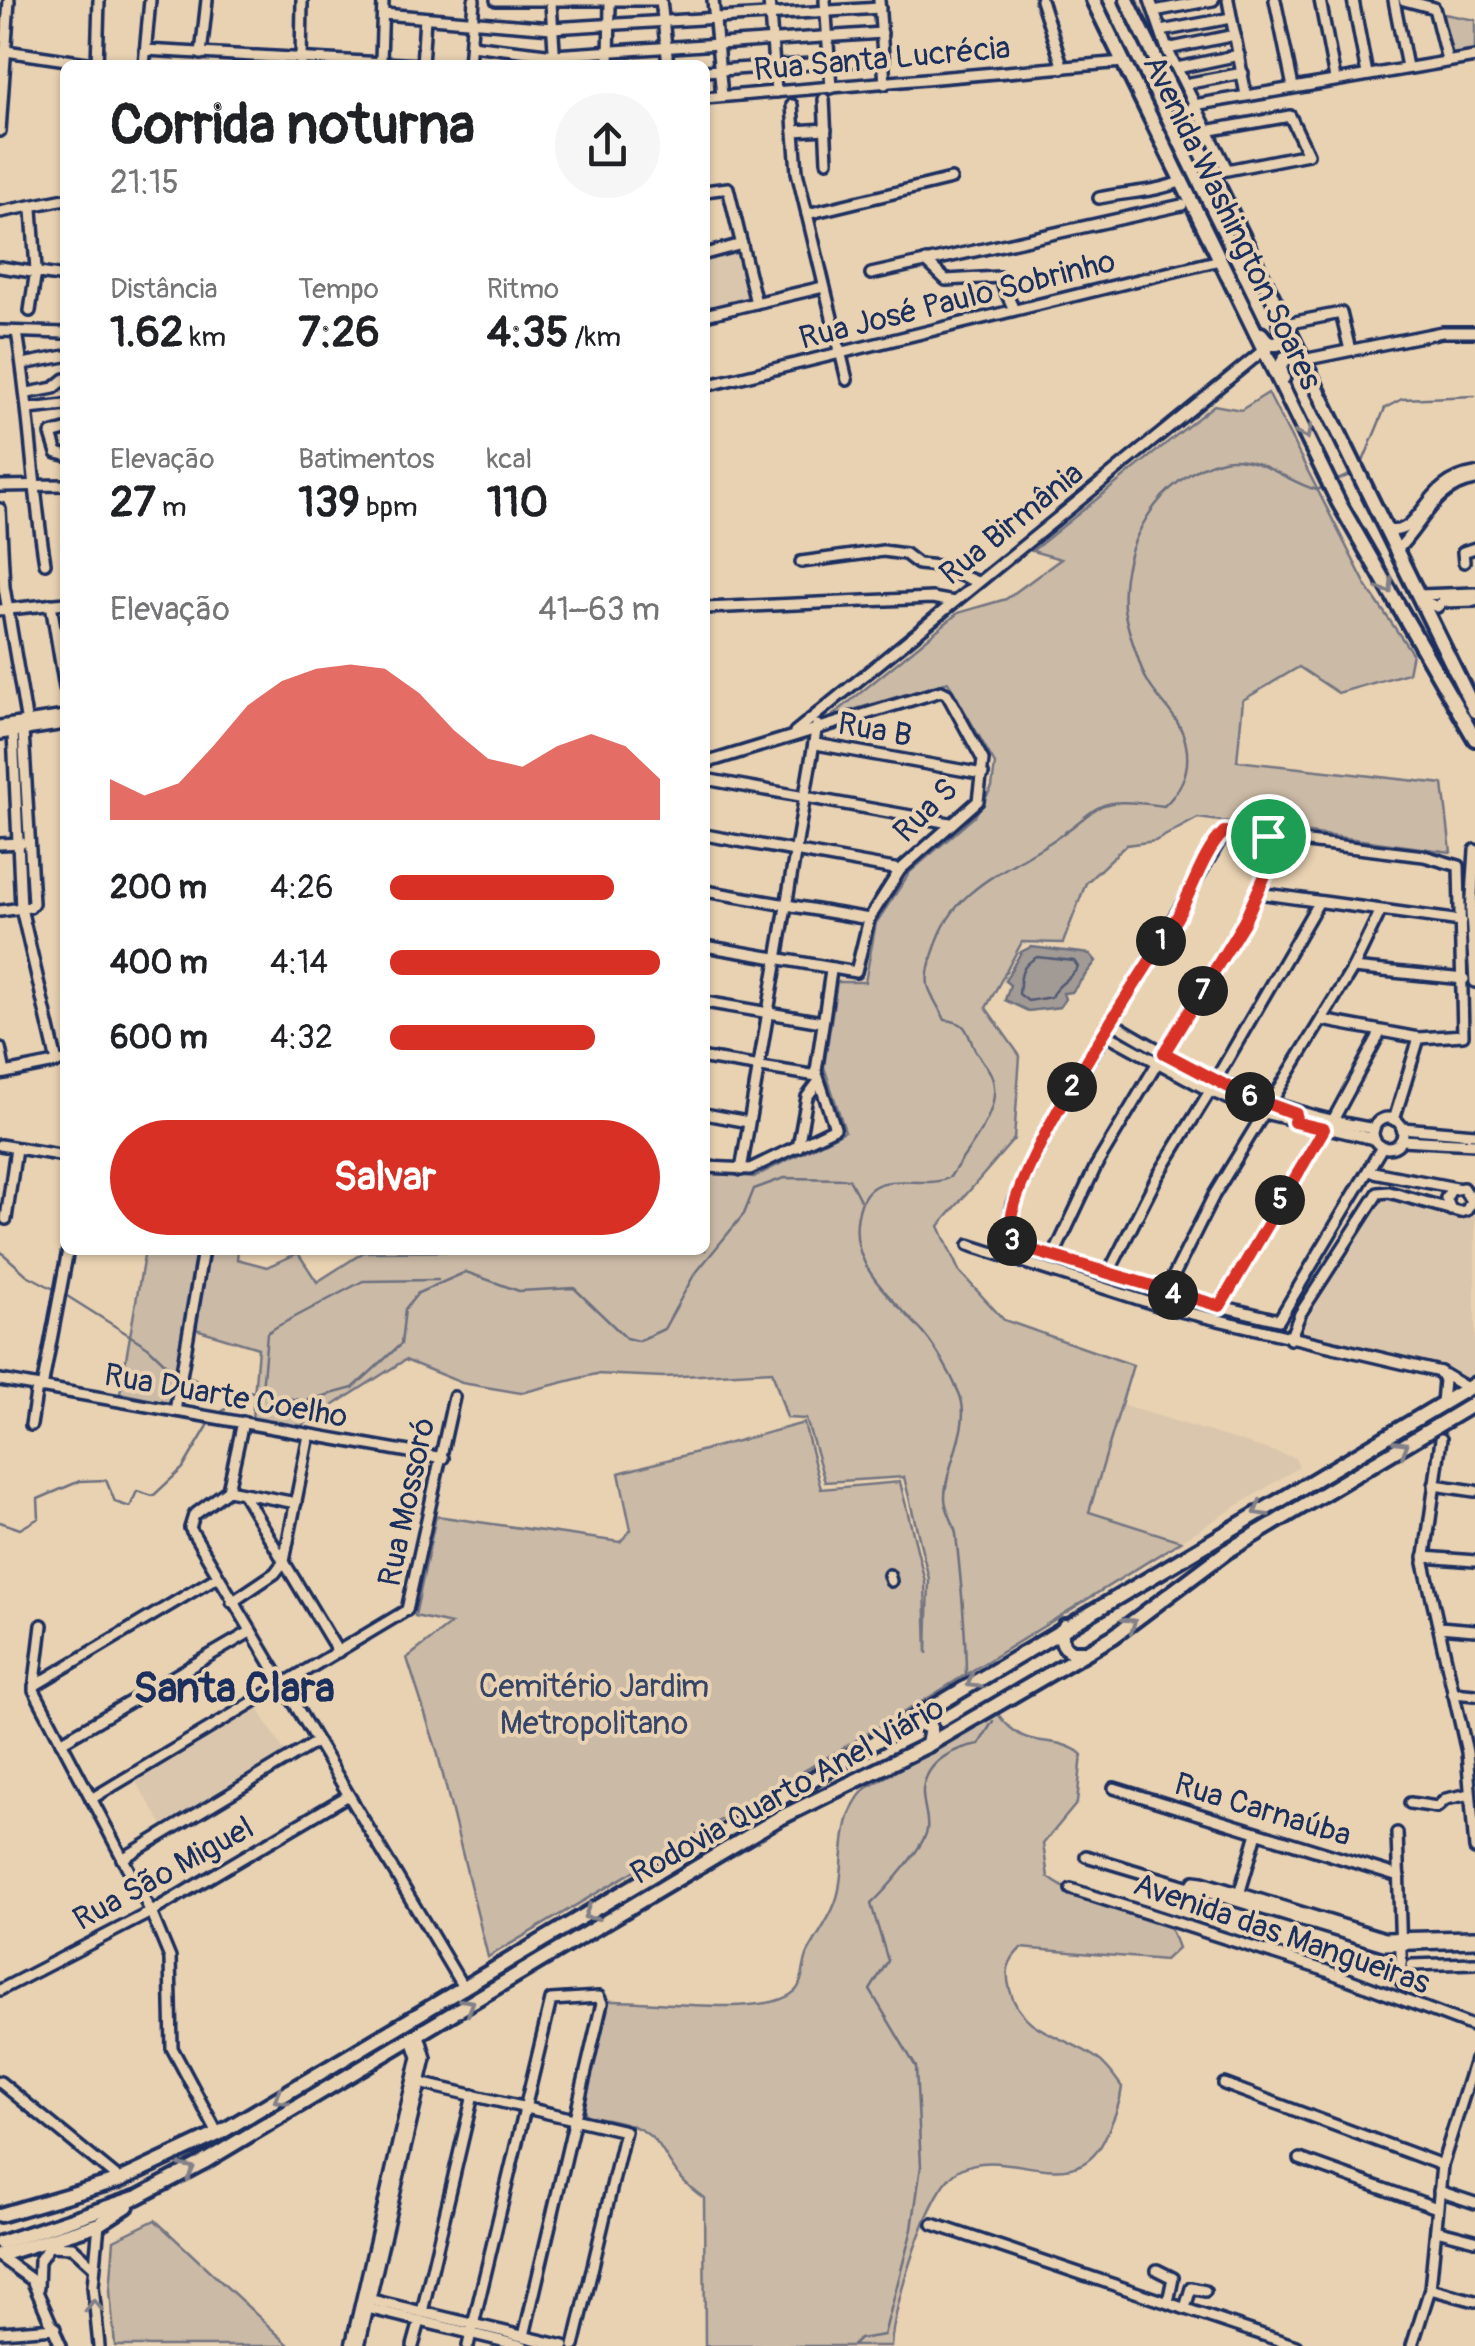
<!DOCTYPE html>
<html lang="pt">
<meta charset="utf-8">
<style>
body{margin:0;font-family:Pangolin,sans-serif;background:#f6f6f6;color:#202124;height:100vh;display:flex;flex-direction:column;font-size:38px;white-space:nowrap}
*{box-sizing:border-box;margin:0}
p{font-size:32px;color:#757577}
.icon{flex:none;width:55px;height:55px;fill:none;stroke:currentColor;stroke-width:2;stroke-linecap:round;stroke-linejoin:round}
.map{position:relative;flex:1;overflow:hidden}
.details{position:absolute;left:60px;top:60px;width:650px;height:1195px;display:flex;flex-direction:column;background:#fff;border-radius:15px;box-shadow:0 2px 8px #0004}
.details>*{flex:none}
.pin{position:absolute;display:grid;place-items:center;width:85px;height:85px;color:#fff;margin:-42px;border:5px solid #fff;border-radius:50%;box-shadow:0 2px 10px #0007}
.km{position:absolute;width:50px;height:50px;margin:-25px;border-radius:50%;background:#222;color:#fff;font-size:28px;line-height:50px;text-align:center}
.round{display:grid;place-items:center;flex:none;width:105px;height:105px;border-radius:52px;background:#f6f6f6}
.overview{display:flex;align-items:center;justify-content:space-between;height:170px;padding:0 50px}
h1{font-size:55px;font-weight:700;line-height:75px}
.figures{display:grid;grid-template-columns:repeat(3,1fr);gap:15px;height:170px;padding:10px 50px}
.figures div{display:grid;align-content:center}
.figures b{font-size:42px;font-weight:700}
.figures small{font-size:28px;font-weight:400}
.figures p{font-size:28px}
.chart{height:280px;padding:20px 50px}
.chart p{display:flex;justify-content:space-between}
.chart svg{width:100%;height:180px;margin-top:10px;fill:#d93025;opacity:.7}
.action{display:flex;gap:20px;margin-top:auto;padding:20px 50px}
.action a{flex:1;height:115px;border-radius:60px;background:#d93025;color:#fff;font-size:40px;font-weight:700;line-height:115px;text-align:center}
ul{padding:0 50px;list-style:none;font-size:32px}
li{display:grid;grid-template-columns:160px 120px 1fr;align-items:center;height:75px}
li i{height:25px;border-radius:12px;background:#d93025}
.map>svg:first-child{display:block}
.built{fill:#dac6ac}
.green{fill:#cbbaa6;stroke:#737482;stroke-width:2.5}
.water{fill:#a29a95;stroke:#6c6f7f;stroke-width:2.5}
.lines{fill:none;stroke-linecap:round;stroke-linejoin:round}
.shore{stroke:#515a74;stroke-width:2.5}
.stream{stroke:#6c6f7f;stroke-width:2.5}
.minor-casing{stroke:#1b2f5e;stroke-width:16}
.highway-casing{stroke:#1b2f5e;stroke-width:20}
.minor{stroke:#e9d2b2;stroke-width:9}
.highway{stroke:#e9d2b2;stroke-width:12}
.oneway{stroke:#828088}
.route-casing{stroke:#fff;stroke-width:20}
.route{stroke:#d93025;stroke-width:12}
.labels{text-anchor:middle;stroke-width:8;stroke-linejoin:round;paint-order:stroke}
.street-label{font-size:32px;fill:#1b2f5e;stroke:#e9d2b2}
.park-label{font-size:32px;fill:#354469;stroke:#e9d2b2}
.district-label{font-size:42px;font-weight:bold;fill:#1b2f5e;stroke:#e9d2b2}
</style>
<div class="map">
<svg width="1475" height="2346" viewBox="0 0 1475 2346">
<rect width="100%" height="100%" fill="#e9d2b2"/>
<filter id="ink" filterUnits="userSpaceOnUse"><feTurbulence type="fractalNoise" baseFrequency=".01" numOctaves="2"/><feDisplacementMap in="SourceGraphic" scale="20" xChannelSelector="R" yChannelSelector="G"/><feConvolveMatrix kernelMatrix="1 2 1 2 8 2 1 2 1" color-interpolation-filters="sRGB"/></filter>
<g filter="url(#ink)">
<!-- built -->
<g class="built">
<polygon points="738,253 743,254 753,298 705,310 705,261"/>
<polygon points="1385,1196 1462,1218 1475,1213 1475,1372 1464,1379 1457,1373 1302,1338 1300,1332 1379,1198"/>
<polygon points="1122,1405 1295,1458 1299,1467 1181,1541 1089,1512"/>
<polygon points="256,1705 285,1752 163,1825 134,1779"/>
</g>
<!-- green -->
<g class="green">
<polygon points="1439,13 1475,20 1475,52 1448,56"/>
<polygon points="1268,393 1367,587 1412,653 1408,673 1338,693 1299,667 1243,700 1237,761 1443,784 1451,852 1198,818 1155,841 1126,845 1086,883 1063,943 1022,942 986,1008 1020,1056 1014,1139 939,1226 959,1271 1004,1320 1133,1365 1089,1512 1181,1541 928,1698 488,1957 437,1751 407,1658 451,1624 415,1616 436,1516 620,1542 631,1530 619,1473 804,1423 821,1489 900,1482 925,1581 927,1654 929,1579 904,1477 825,1482 806,1419 787,1418 772,1371 664,1377 596,1374 521,1393 462,1383 405,1360 298,1428 252,1419 258,1348 183,1325 171,1404 120,1393 145,1250 238,1250 237,1259 267,1267 298,1253 317,1282 364,1252 705,1250 705,1173 754,1177 845,1131 824,1067 837,982 865,982 876,923 910,872 975,816 992,787 995,764 948,682 832,716 958,613 1006,599 1061,559 1032,551 1214,405 1241,410"/>
<path d="M 997,1713 C 1028,1755 1049,1731 1082,1754 L 1077,1803 L 1043,1844 L 1048,1877 C 1085,1906 1132,1901 1162,1921 C 1172,1927 1174,1938 1178,1948 L 1165,1960 L 1021,1948 C 1007,1962 1005,1971 1010,1990 C 1021,2033 1064,2035 1095,2057 C 1106,2064 1114,2076 1122,2087 C 1120,2106 1113,2120 1105,2138 C 1075,2203 1006,2143 959,2170 C 927,2188 893,2309 891,2346 L 705,2346 L 704,2198 C 646,2158 681,2126 586,2116 L 584,2109 L 606,2006 L 609,2001 C 648,1999 772,2020 797,1989 C 804,1980 803,1963 808,1953 C 820,1929 837,1911 840,1883 C 845,1850 840,1816 865,1789 Z"/>
<polygon points="155,2220 290,2346 115,2346 110,2291 114,2240"/>
</g>
<!-- water -->
<polygon class="water" points="1031,947 1090,954 1096,961 1072,992 1063,993 1065,999 1060,1007 1028,1011 1005,1000 1010,985 1005,981 1021,952"/>
<g class="lines">
<!-- shore -->
<path class="shore" d="M 1037,957 L 1074,961 L 1078,967 C 1070,981 1057,983 1051,997 L 1028,1001 L 1019,994 C 1021,976 1019,967 1037,957 Z"/>
<!-- stream -->
<g class="stream">
<polyline points="1362,464 1385,408 1402,399 1475,396"/>
<polyline points="1333,482 1354,473"/>
<polyline points="0,1251 27,1275 52,1288"/>
<polyline points="67,1296 148,1347 171,1369"/>
<polyline points="186,1376 235,1398"/>
<polyline points="262,1391 267,1333 278,1326 363,1281 438,1280"/>
<polyline points="219,1414 248,1391 305,1401 353,1388 401,1344 405,1309 418,1293 466,1272 519,1291 574,1288 626,1338 638,1341 664,1329 694,1275 744,1214 754,1189 784,1178 849,1179 860,1200"/>
<polyline points="0,1522 20,1529 39,1518 38,1499 80,1481 106,1480 115,1502 130,1507 137,1491 153,1496 183,1468 212,1419"/>
<path d="M 966,1679 C 966,1631 961,1582 956,1534 C 954,1521 945,1510 945,1498 C 945,1464 973,1425 959,1393 C 950,1372 934,1344 919,1328 C 887,1292 842,1260 861,1204 C 874,1165 925,1192 950,1177 C 966,1151 1004,1110 992,1077 C 989,1067 980,1059 975,1050 C 966,1031 968,1022 945,1020 C 940,1009 931,997 928,985 C 926,973 931,959 935,948 C 952,890 1001,873 1049,843 C 1106,807 1088,795 1164,806 C 1181,790 1191,770 1186,745 C 1180,712 1151,698 1141,667 C 1135,649 1126,626 1124,608 C 1119,544 1160,475 1223,460 C 1256,453 1287,482 1317,490 L 1326,486"/>
<path d="M 852,2346 L 859,2339 L 884,2335 L 912,2229 L 921,2166 L 916,2067 L 870,1990 L 888,1961 L 871,1904 C 885,1891 924,1847 927,1830 C 929,1817 922,1803 923,1790 C 926,1761 954,1748 979,1744 L 993,1721"/>
</g>
<!-- minor casing -->
<g class="minor-casing">
<g id="minor">
<polyline points="496,0 661,0 668,65"/>
<polyline points="713,0 722,96"/>
<polyline points="769,0 776,92"/>
<polyline points="825,0 831,88"/>
<polyline points="879,0 885,84"/>
<polyline points="1041,0 1063,68"/>
<polyline points="1150,0 1167,49 1227,169"/>
<polyline points="1228,0 1246,95"/>
<polyline points="1275,0 1293,87"/>
<polyline points="1320,0 1335,79"/>
<polyline points="1353,0 1367,74"/>
<polyline points="1394,0 1407,67"/>
<polyline points="1404,0 1434,8 1447,60"/>
<polyline points="551,3 555,65"/>
<polyline points="1154,11 1213,0"/>
<polyline points="383,14 552,28 880,8"/>
<polyline points="1161,31 1231,18"/>
<polyline points="471,45 554,55 882,33"/>
<polyline points="1167,49 1235,35"/>
<polyline points="145,50 420,65"/>
<polyline points="6,51 100,65"/>
<polyline points="201,54 207,0"/>
<polyline points="381,60 383,0"/>
<polyline points="97,65 99,0"/>
<polyline points="144,65 150,0"/>
<polyline points="301,65 302,0"/>
<polyline points="422,65 425,18"/>
<polyline points="469,65 474,0"/>
<polyline points="609,65 610,2"/>
<polyline points="1177,68 1239,55"/>
<polyline points="705,71 884,59"/>
<polyline points="1185,84 1243,73"/>
<polyline points="705,98 1123,62"/>
<polyline points="824,99 827,161"/>
<polyline points="792,105 797,172 847,380"/>
<polyline points="1185,118 1194,105 1475,57"/>
<polyline points="0,131 9,0"/>
<polyline points="794,131 826,129"/>
<polyline points="1206,131 1290,116 1308,154 1212,173"/>
<polyline points="705,191 728,188 756,303"/>
<path d="M 1099,198 C 1127,192 1157,192 1182,181"/>
<polyline points="0,212 65,199"/>
<polyline points="807,214 951,179"/>
<polyline points="705,254 742,244"/>
<polyline points="926,261 946,280 999,277 1014,310"/>
<polyline points="0,267 65,277"/>
<polyline points="871,274 1182,205"/>
<polyline points="30,311 36,270 32,209"/>
<polyline points="705,315 823,287"/>
<polyline points="1285,324 1341,313 1350,350"/>
<polyline points="0,331 65,333"/>
<path d="M 17,332 C 30,409 32,486 45,563"/>
<polyline points="1303,360 1442,332 1475,332"/>
<polyline points="23,364 65,356"/>
<polyline points="705,386 1220,260"/>
<polyline points="28,393 54,388 65,379"/>
<polyline points="29,409 65,405"/>
<polyline points="65,430 51,434 57,453 65,455"/>
<polyline points="0,486 65,485"/>
<polyline points="0,509 4,587 28,730"/>
<path d="M 1387,530 C 1423,537 1421,481 1475,473"/>
<path d="M 1397,550 C 1423,524 1435,486 1475,480"/>
<polyline points="801,562 883,551 905,554 918,564 938,566 977,582"/>
<polyline points="1464,562 1463,552 1475,548"/>
<polyline points="1419,595 1475,593"/>
<polyline points="1422,600 1437,607 1443,602 1475,601"/>
<polyline points="51,604 65,688"/>
<polyline points="705,608 932,598 954,602"/>
<polyline points="0,610 65,603"/>
<polyline points="0,726 65,716"/>
<polyline points="13,732 21,908 57,1062"/>
<polyline points="795,732 1265,349"/>
<polyline points="0,734 65,724"/>
<polyline points="816,744 983,774"/>
<polyline points="705,763 941,691 947,694 983,760 978,801 900,870 869,919 856,972 705,946"/>
<polyline points="705,779 950,823"/>
<polyline points="705,835 900,870"/>
<polyline points="0,844 22,843"/>
<polyline points="1475,850 1471,912 1475,982"/>
<polyline points="705,891 869,919"/>
<polyline points="1258,893 1461,921"/>
<polyline points="0,911 30,907 33,903 23,731"/>
<polyline points="1353,968 1464,979"/>
<polyline points="705,1002 822,1022"/>
<polyline points="1322,1020 1419,1038 1463,1035 1459,866 1424,856 1225,832 1047,1131 1012,1205 1008,1234 1018,1246 1165,1293 1279,1320 1382,1147"/>
<path d="M 1113,1023 C 1201,1076 1272,1112 1374,1129"/>
<polyline points="1106,1034 1210,1091 1264,1113 1374,1139"/>
<polyline points="0,1048 5,1073"/>
<polyline points="1164,1053 1244,922 1282,838"/>
<polyline points="705,1058 817,1076"/>
<polyline points="0,1074 65,1061"/>
<polyline points="1215,1081 1318,903"/>
<polyline points="1270,1104 1353,968 1380,912"/>
<polyline points="705,1114 748,1122"/>
<circle cx="1388" cy="1133" r="15"/>
<polyline points="1394,1120 1419,1038"/>
<polyline points="1332,1122 1380,1033"/>
<polyline points="1402,1128 1475,1134"/>
<polyline points="1401,1140 1475,1144"/>
<polyline points="0,1145 65,1156"/>
<polyline points="798,1147 807,1097 819,1081"/>
<polyline points="705,1167 750,1169 835,1128 816,1071 831,971"/>
<polyline points="741,1170 817,725"/>
<polyline points="1368,1171 1456,1188"/>
<polyline points="1451,1210 1446,1198 1451,1190 1463,1188 1471,1201"/>
<polyline points="6,1219 16,1148"/>
<polyline points="969,1245 1163,1307 1440,1372 1467,1388"/>
<polyline points="1053,1257 1096,1166 1158,1062"/>
<polyline points="1108,1274 1156,1179 1210,1091"/>
<polyline points="1165,1293 1214,1195 1264,1113"/>
<polyline points="1220,1306 1324,1129"/>
<polyline points="1290,1339 1300,1314 1378,1193 1389,1192 1460,1212 1467,1210 1475,1192"/>
<polyline points="1440,1372 1444,1380 1442,1403"/>
<polyline points="0,1380 443,1458"/>
<polyline points="42,1388 68,1250"/>
<polyline points="175,1411 203,1250"/>
<polyline points="243,1422 228,1490 194,1515 190,1528 464,1989"/>
<polyline points="31,1425 37,1387"/>
<polyline points="1441,1439 1424,1563 1467,1752 1475,1849"/>
<polyline points="1434,1485 1475,1491"/>
<polyline points="228,1490 296,1503"/>
<polyline points="244,1495 338,1652"/>
<polyline points="1424,1557 1475,1561"/>
<polyline points="889,1575 891,1581"/>
<polyline points="232,1602 275,1573 284,1561 309,1435"/>
<polyline points="42,1625 34,1690 151,1912 170,1958 172,2048 218,2134"/>
<polyline points="1439,1627 1475,1630"/>
<polyline points="34,1686 217,1577"/>
<polyline points="1453,1693 1475,1695"/>
<polyline points="61,1742 250,1632"/>
<polyline points="1114,1788 1399,1876"/>
<polyline points="91,1799 407,1610 454,1397"/>
<polyline points="1410,1803 1437,1807 1446,1799 1470,1794"/>
<polyline points="1397,1833 1402,1983"/>
<polyline points="1086,1856 1384,1945 1475,1942"/>
<polyline points="122,1859 316,1742"/>
<polyline points="1190,1887 1194,1881 1202,1882 1385,1938 1475,1936"/>
<polyline points="1071,1889 1324,1970 1475,2027"/>
<polyline points="1238,1898 1257,1833"/>
<polyline points="1412,1965 1475,1963"/>
<polyline points="0,1990 151,1912 347,1796"/>
<polyline points="0,2082 120,2180"/>
<polyline points="420,2083 625,2131 574,2346"/>
<polyline points="1224,2084 1442,2165"/>
<polyline points="1300,2159 1437,2208"/>
<polyline points="1439,2191 1475,2203"/>
<polyline points="933,2224 1296,2346"/>
<polyline points="1436,2230 1475,2240"/>
<polyline points="0,2257 32,2280 61,2346"/>
<polyline points="1157,2270 1173,2278 1168,2302"/>
<polyline points="38,2287 39,2261 49,2246 72,2247 94,2267"/>
<polyline points="1430,2289 1475,2301"/>
<polyline points="367,2299 564,2346"/>
<polyline points="363,2307 523,2346"/>
<polyline points="1185,2308 1191,2288 1205,2291"/>
<polyline points="422,2312 473,2095"/>
<polyline points="0,2332 55,2328"/>
<polyline points="99,2346 93,2286 99,2224"/>
<polyline points="351,2346 418,2057 412,2039"/>
<polyline points="359,2346 426,2058 419,2035"/>
<polyline points="413,2346 420,2321"/>
<polyline points="468,2346 551,2000 599,1997 602,2003 524,2336"/>
<polyline points="1412,2346 1430,2289 1442,2165 1475,2060"/>
</g>
</g>
<!-- highway casing -->
<g class="highway-casing">
<g id="highway">
<polyline points="1093,0 1339,503 1475,739"/>
<polyline points="1127,0 1475,711"/>
<polyline points="1261,334 1269,344 1278,344 1283,336 1280,324"/>
<polyline points="1283,378 1280,368 1285,358 1293,358 1303,368"/>
<path d="M 1065,1626 C 1059,1637 1061,1646 1072,1652 L 1083,1652"/>
<polyline points="912,1720 931,1728 928,1745"/>
<polyline points="0,2215 120,2180 218,2134 1475,1384"/>
<polyline points="0,2243 138,2197 204,2162 776,1820 928,1745 1114,1636 1226,1552 1475,1403"/>
<polyline points="0,2255 99,2224 127,2206"/>
</g>
</g>
<!-- minor -->
<use href="#minor" class="minor"/>
<!-- highway -->
<use href="#highway" class="highway"/>
</g>
<!-- one-way arrows -->
<defs><path id="oneway-chevron" d="M-2-3.5L2.5 0L-2 3.5" fill="none" stroke-width="1.6" stroke-linecap="round" stroke-linejoin="round" transform="scale(2.5)"/></defs>
<g class="oneway">
<use href="#oneway-chevron" transform="translate(1305 433) rotate(65)"/>
<use href="#oneway-chevron" transform="translate(1387 587) rotate(57)"/>
<use href="#oneway-chevron" transform="translate(1402 1447) rotate(-31)"/>
<use href="#oneway-chevron" transform="translate(1260 1510) rotate(150)"/>
<use href="#oneway-chevron" transform="translate(1130 1624) rotate(-35)"/>
<use href="#oneway-chevron" transform="translate(973 1682) rotate(148)"/>
<use href="#oneway-chevron" transform="translate(590 1914) rotate(149)"/>
<use href="#oneway-chevron" transform="translate(468 2005) rotate(-31)"/>
<use href="#oneway-chevron" transform="translate(280 2098) rotate(149)"/>
<use href="#oneway-chevron" transform="translate(188 2170) rotate(-27)"/>
<use href="#oneway-chevron" transform="translate(94 2306) rotate(-92)"/>
</g>
</g>
<g class="lines" filter="url(#ink)">
<!-- route casing -->
<g class="route-casing">
<path id="route" d="M 1224,832 L 1282,838 L 1244,922 L 1164,1053 L 1242,1094 L 1296,1114 L 1294,1122 L 1324,1129 L 1220,1306 L 1024,1248 L 1013,1243 C 986,1199 1147,969 1176,919 C 1192,893 1202,853 1224,832 Z"/>
</g>
<!-- route -->
<use href="#route" class="route"/>
</g>
<g class="labels">
<!-- street labels -->
<g class="street-label">
<text transform="translate(882 58) rotate(-5)" y="11">Rua Santa Lucrécia</text>
<text transform="translate(1233 222) rotate(64)" y="11">Avenida Washington Soares</text>
<text transform="translate(957 299) rotate(-14)" y="11">Rua José Paulo Sobrinho</text>
<text transform="translate(1011 523) rotate(-39)" y="11">Rua Birmânia</text>
<text transform="translate(875 729) rotate(10)" y="11">Rua B</text>
<text transform="translate(925 810) rotate(-45)" y="11">Rua S</text>
<text transform="translate(226 1395) rotate(10)" y="11">Rua Duarte Coelho</text>
<text transform="translate(406 1502) rotate(-78)" y="11">Rua Mossoró</text>
<text transform="translate(787 1790) rotate(-29)" y="11">Rodovia Quarto Anel Viário</text>
<text transform="translate(1263 1809) rotate(17)" y="11">Rua Carnaúba</text>
<text transform="translate(163 1873) rotate(-29)" y="11">Rua São Miguel</text>
<text transform="translate(1282 1933) rotate(19)" y="11">Avenida das Mangueiras</text>
</g>
<!-- park labels -->
<g class="park-label">
<text x="594" y="1697">Cemitério Jardim<tspan x="594" dy="37">Metropolitano</tspan></text>
</g>
<!-- district labels -->
<g class="district-label">
<text x="234" y="1702">Santa Clara</text>
</g>
</g>
</svg>
<div class="pin" style="left:1268px;top:836px;background:#1e9e55"><svg class="icon" aria-label="arrive" viewBox="0 0 24 24"><path d="M6 21V4h12l-3 4 3 4H6"/></svg></div>
<b class="km" style="left:1161px;top:941px">1</b>
<b class="km" style="left:1072px;top:1087px">2</b>
<b class="km" style="left:1012px;top:1241px">3</b>
<b class="km" style="left:1173px;top:1295px">4</b>
<b class="km" style="left:1280px;top:1200px">5</b>
<b class="km" style="left:1250px;top:1097px">6</b>
<b class="km" style="left:1203px;top:991px">7</b>
<section class="details">
<div class="overview"><div><h1>Corrida noturna</h1><p>21:15</p></div><a class="round"><svg class="icon" aria-label="share" viewBox="0 0 24 24"><path d="M12 15V3M7 8l5-5 5 5M5 13v7h14v-7"/></svg></a></div>
<div class="figures">
<div><p>Distância</p><b>1.62<small> km</small></b></div>
<div><p>Tempo</p><b>7:26</b></div>
<div><p>Ritmo</p><b>4:35<small> /km</small></b></div>
</div>
<div class="figures">
<div><p>Elevação</p><b>27<small> m</small></b></div>
<div><p>Batimentos</p><b>139<small> bpm</small></b></div>
<div><p>kcal</p><b>110</b></div>
</div>
<div class="chart"><p><span>Elevação</span>41–63 m</p>
<svg viewBox="0 0 160 44" preserveAspectRatio="none"><path d="M0 44V34L10 38L20 35L30 26L40 16L50 10L60 7L70 6L80 7L90 13L100 22L110 29L120 31L130 26L140 23L150 26L160 34V44z"/></svg>
</div>
<ul>
<li><b>200 m</b>4:26<i style="width:83%"></i></li>
<li><b>400 m</b>4:14<i style="width:100%"></i></li>
<li><b>600 m</b>4:32<i style="width:76%"></i></li>
</ul>
<div class="action"><a>Salvar</a></div>
</section>
</div>
